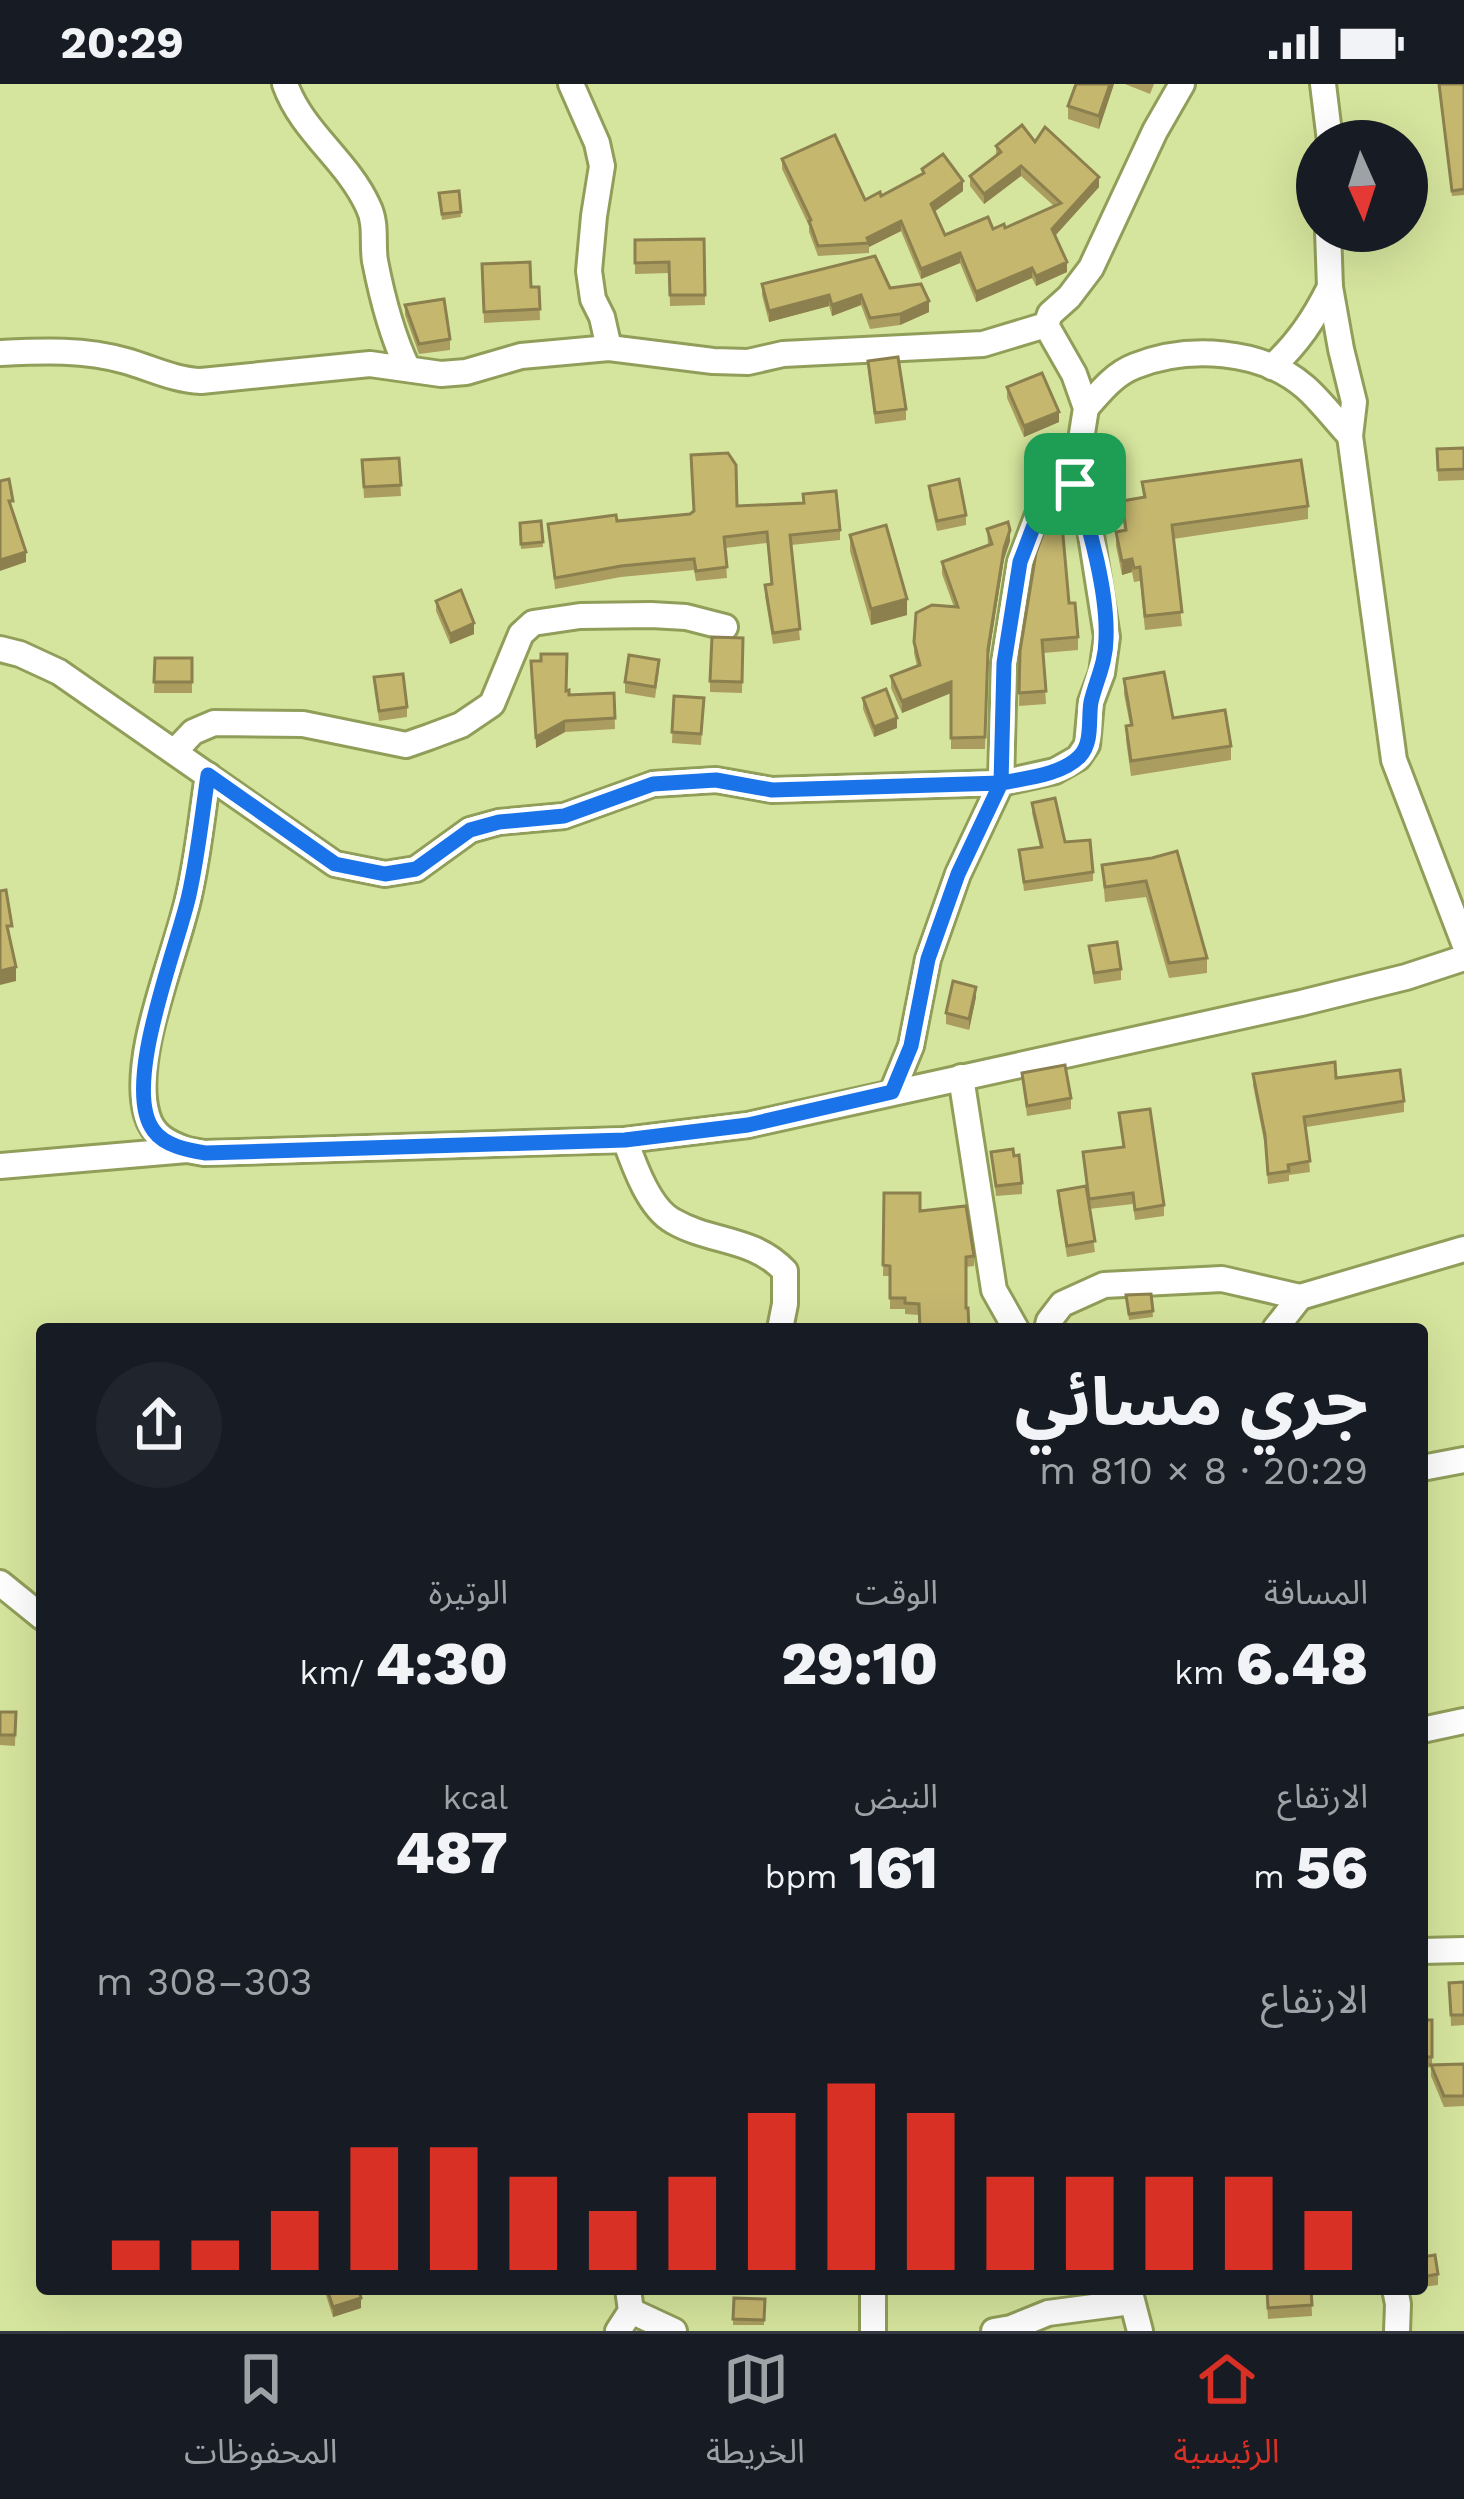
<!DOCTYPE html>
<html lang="ar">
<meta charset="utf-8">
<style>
body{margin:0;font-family:"Work Sans","Noto Sans Arabic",sans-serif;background:#20242c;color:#f1f3f6;direction:rtl;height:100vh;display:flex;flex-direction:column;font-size:45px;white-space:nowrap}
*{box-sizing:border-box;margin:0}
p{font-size:39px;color:#9ea1a6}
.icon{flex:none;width:66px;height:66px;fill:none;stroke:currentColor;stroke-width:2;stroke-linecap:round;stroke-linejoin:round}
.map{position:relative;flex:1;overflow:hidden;direction:ltr}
.details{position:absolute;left:36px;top:1239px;width:1392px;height:972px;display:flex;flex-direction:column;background:#171b24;border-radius:12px;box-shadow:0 12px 48px #0002;direction:rtl}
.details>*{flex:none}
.needle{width:78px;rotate:177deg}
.fabs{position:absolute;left:1296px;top:36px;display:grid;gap:24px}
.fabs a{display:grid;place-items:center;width:132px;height:132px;border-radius:50%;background:#171b24;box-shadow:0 12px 48px #0002;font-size:60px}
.pin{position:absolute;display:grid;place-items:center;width:102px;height:102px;color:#fff;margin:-51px;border-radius:24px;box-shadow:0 6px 18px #0006}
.round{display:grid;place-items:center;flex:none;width:126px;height:126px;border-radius:63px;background:#20242c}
.overview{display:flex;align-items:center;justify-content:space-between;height:204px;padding:0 60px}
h1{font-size:66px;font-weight:800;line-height:90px}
.metrics{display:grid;grid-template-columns:repeat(3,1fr);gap:18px;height:204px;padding:12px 60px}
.metrics div{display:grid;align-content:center}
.metrics b{font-size:60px;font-weight:800}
.metrics small{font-size:33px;font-weight:400}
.metrics p{font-size:33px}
.chart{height:336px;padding:24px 60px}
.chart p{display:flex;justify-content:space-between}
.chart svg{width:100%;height:216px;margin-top:12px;stroke:#d93025;stroke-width:6}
.status{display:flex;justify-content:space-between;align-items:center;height:84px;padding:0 60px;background:#171b24;direction:ltr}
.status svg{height:33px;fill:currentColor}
.dock{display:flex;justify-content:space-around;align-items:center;height:168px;border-top:3px solid #363941;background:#171b24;font-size:33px;color:#9ea1a6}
.dock a{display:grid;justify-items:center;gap:6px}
.dock .on{color:#d93025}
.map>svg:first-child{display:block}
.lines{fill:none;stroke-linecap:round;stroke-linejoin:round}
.street-casing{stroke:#919e59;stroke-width:30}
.street{stroke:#fff;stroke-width:24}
.wall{fill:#aa9d5f}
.shaded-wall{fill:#8b804e}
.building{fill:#c6b76f;stroke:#8b804e;stroke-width:3}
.route-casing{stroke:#fff;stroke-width:24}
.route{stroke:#1a73e8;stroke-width:15}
</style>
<div class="status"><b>20:29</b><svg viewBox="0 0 49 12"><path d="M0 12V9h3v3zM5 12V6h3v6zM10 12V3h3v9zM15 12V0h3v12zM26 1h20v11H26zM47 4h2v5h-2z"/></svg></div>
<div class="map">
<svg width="1464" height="2247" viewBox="0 0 1464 2247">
<rect width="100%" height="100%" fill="#d6e59d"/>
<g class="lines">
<!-- street casing -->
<g class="street-casing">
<g id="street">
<path d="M 285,0 C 302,48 347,76 368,122 C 377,140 372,158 375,177 C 382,213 391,249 407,283"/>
<polyline points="571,0 597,59 602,82 594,132 589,187 593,215 602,233 609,264"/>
<polyline points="1323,0 1330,57"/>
<polyline points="1328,147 1330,203 1341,265 1354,318 1350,352 1394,676 1464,859"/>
<path d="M 0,269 C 43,267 84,265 126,277 C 151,284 174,296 201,297 L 370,280 L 441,290 L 466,288 L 521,272 L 609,264 L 713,277 L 748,278 L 783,270 L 983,260 L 1046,241 L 1050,230 L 1069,213 L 1091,184 L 1155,47 L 1182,0"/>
<path d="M 1272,283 C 1298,259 1314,235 1330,203"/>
<path d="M 1086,324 C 1100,308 1114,290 1135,282 C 1188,261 1261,265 1305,303 C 1321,317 1335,336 1350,352"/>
<polyline points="0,565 20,570 59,588 335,780 385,790 416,785 470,746 499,738 564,732 653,700 716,696 772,706 1001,699 1055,687 1078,674 1087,661 1091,618 1102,589 1107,553 1090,445 1074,400 1086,324 1074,290 1046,241"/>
<polyline points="175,667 193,648 214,639 303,640 406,661 429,653 461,641 492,620 521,550 533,539 580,532 651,531 686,533 725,543"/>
<polyline points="961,993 994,1206 1016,1245"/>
<polyline points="892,1008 911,962 928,875 958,790 1001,699 1004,579 1020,478 1042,420 1074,400"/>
<path d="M 625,1056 C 634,1081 649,1124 673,1137 C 711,1159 753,1153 785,1187 L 785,1220 L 780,1245"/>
<path d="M 187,1066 C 168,1059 153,1052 147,1031 C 130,972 176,872 189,811 C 198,772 202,731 208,691"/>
<polyline points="0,1082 187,1066 204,1069 625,1056 748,1041 1301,919 1406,893 1464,874"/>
<polyline points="1047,1245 1049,1237 1062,1220 1104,1201 1222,1195 1300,1213 1464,1165"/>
<polyline points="1275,1245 1300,1213"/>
<polyline points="1422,1384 1464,1376"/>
<polyline points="0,1499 42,1533"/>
<polyline points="1422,1646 1464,1637"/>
<polyline points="1422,1867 1464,1866"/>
<polyline points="873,2205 873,2247"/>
<polyline points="1129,2205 1140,2247"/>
<polyline points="1395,2205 1398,2220 1397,2247"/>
<polyline points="631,2227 674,2247"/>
<polyline points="618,2247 631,2227 628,2205"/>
<polyline points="994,2247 1011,2244 1048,2229 1131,2218"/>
</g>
</g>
<!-- street -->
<use href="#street" class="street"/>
</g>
<!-- wall -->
<g class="wall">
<polygon points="1114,0 1099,45 1068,35 1068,22"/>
<polygon points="1125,0 1154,0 1150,10"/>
<polygon points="1439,0 1464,0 1464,111 1452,112"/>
<polygon points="1035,58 1099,103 1055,152 1067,188 1036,202 1032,194 976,218 960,179 921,195 901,147 869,163 869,169 818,172 809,148 809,142 782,85 782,75 865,116 881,112 922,90 922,85 963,107 934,128 945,151 1005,144 1054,122 1021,92 984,120 970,102 970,92 996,72 996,62"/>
<polygon points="459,107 461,133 442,136 439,115"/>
<polygon points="704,155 705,221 670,222 669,189 635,190 635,156"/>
<polygon points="482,180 531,203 539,203 540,236 484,239"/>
<polygon points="762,200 890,204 929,228 900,241 870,245 861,221 832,232 829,222 769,238 762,211"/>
<polygon points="405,221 450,255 450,266 419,270 405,231"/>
<polygon points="868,277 906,325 906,336 875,340"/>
<polygon points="1007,303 1059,338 1024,353 1007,314"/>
<polygon points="1464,364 1464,396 1438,397 1437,365"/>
<polygon points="399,374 401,412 364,414 362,376"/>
<polygon points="1142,398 1308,422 1308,435 1173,455 1182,542 1145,546 1140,497 1134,498 1132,488 1122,491 1116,462 1116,448 1124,447 1122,417 1143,414"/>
<polygon points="929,402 966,431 966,441 937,447 929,412"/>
<polygon points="737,422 840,446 840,456 791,461 800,556 773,560 765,512 765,501 771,500 767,459 725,464 727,494 696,497 694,486 621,493 555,505 548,440 617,437 690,430"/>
<polygon points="541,437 543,463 521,465 520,439"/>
<polygon points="987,445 1010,457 1004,475 988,576 985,665 951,665 951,609 902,629 891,604 891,592 917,582 914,569 916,529 954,523 942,490 942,478 988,461"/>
<polygon points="850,451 907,531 871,541 850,467"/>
<polygon points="436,517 474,550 450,560 436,527"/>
<polygon points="1069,519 1078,553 1078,566 1043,569 1046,620 1019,622 1020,567"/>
<polygon points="743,554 742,609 710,608 710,597"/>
<polygon points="155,574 192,574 192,609 154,609"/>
<polygon points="531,577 569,611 614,609 615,645 565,648 536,664"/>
<polygon points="659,586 655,614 625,609 625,598"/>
<polygon points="374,593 407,623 407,633 379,637"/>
<polygon points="1124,595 1173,634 1231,662 1231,676 1131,692 1126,656 1126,642 1130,641 1124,610"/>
<polygon points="674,612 704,614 701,661 672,659"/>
<polygon points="863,614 897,644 874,653 863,625"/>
<polygon points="1032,719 1093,788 1093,797 1024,807 1019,766 1040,763 1032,729"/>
<polygon points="1152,774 1207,874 1207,889 1169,894 1146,813 1105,818 1102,781"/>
<polygon points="1089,862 1121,885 1121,896 1094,900"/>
<polygon points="976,913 969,946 946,940 946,929"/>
<polygon points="1022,989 1071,1014 1071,1025 1027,1032"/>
<polygon points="1253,990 1336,994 1404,1017 1404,1028 1306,1043 1310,1088 1289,1091 1289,1097 1268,1100 1265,1062 1253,1001"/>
<polygon points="1119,1029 1164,1121 1164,1132 1135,1136 1133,1120 1089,1125 1095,1168 1067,1173 1058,1118 1058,1107 1089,1124 1083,1068 1123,1063"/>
<polygon points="991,1068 1022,1099 1022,1110 996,1112"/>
<polygon points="884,1109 920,1127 974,1172 974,1182 966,1183 919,1231 905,1230 905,1225 890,1225 890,1192 883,1192"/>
<polygon points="1151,1210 1153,1233 1129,1236 1126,1211"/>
<polygon points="0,1628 16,1628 15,1662 0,1661"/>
<polygon points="1464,1898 1464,1941 1451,1942 1449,1899"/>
<polygon points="1422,1936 1432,1936 1432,1981 1464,1980 1464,2022 1444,2023 1431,1992 1431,1983 1422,1984"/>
<polygon points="1422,2173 1438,2190 1438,2201 1422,2203"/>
<polygon points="324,2205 359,2205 361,2224 333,2233"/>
<polygon points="1266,2205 1311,2205 1312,2232 1268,2235"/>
<polygon points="734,2214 765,2215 764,2241 733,2241"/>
</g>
<!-- shaded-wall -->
<g class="shaded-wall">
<polygon points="1110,0 1114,0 1099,45 1099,32"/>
<polygon points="1021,82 1021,92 984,120 984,110"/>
<polygon points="1099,93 1099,103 1052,155 1052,145"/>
<polygon points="963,97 963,107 931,130 931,120"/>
<polygon points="901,137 901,147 869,163 867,154"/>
<polygon points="960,169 960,179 921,195 921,185"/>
<polygon points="1067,178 1067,188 1036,202 1036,192"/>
<polygon points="1032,184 1032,194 976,218 976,208"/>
<polygon points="829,211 829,222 769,238 769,227"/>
<polygon points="861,211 861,221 832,232 832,221"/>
<polygon points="929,217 929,228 900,241 900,230"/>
<polygon points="1059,328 1059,338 1024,353 1024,342"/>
<polygon points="1010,446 1010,457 1004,475 988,576 985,665 988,565 1004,464"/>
<polygon points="26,468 26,478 0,487 0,476"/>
<polygon points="1132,475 1132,488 1122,491 1122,477"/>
<polygon points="907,515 907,531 871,541 871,525"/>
<polygon points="474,539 474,550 450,560 450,550"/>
<polygon points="951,598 951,609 902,629 902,617"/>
<polygon points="897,634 897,644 874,653 874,643"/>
<polygon points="565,637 565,648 536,664 536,653"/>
<polygon points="16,883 16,897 0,901 0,887"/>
<polygon points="976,903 976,913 969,946 969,935"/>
<polygon points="361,2214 361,2224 333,2233 333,2223"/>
</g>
<!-- building -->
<g class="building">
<polygon points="1076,0 1110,0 1099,32 1068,22"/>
<polygon points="1439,0 1464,0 1464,105 1452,107"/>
<polygon points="1022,41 1035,58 1045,43 1099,93 1052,145 1067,178 1036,192 1032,184 976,208 960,169 921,185 901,137 867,154 869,159 818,162 809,137 811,136 782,75 835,51 865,116 880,108 881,112 924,89 922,85 943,70 963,97 931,120 945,151 988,133 993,145 1004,140 1005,144 1061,119 1021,82 984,110 970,92 1001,68 996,62"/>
<polygon points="459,107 461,128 442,130 439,109"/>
<polygon points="704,155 705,211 670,211 669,178 635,179 635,156"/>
<polygon points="875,172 890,204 921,200 929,217 900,230 870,234 861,211 832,221 829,211 769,227 762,200"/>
<polygon points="530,178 531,203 539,203 540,225 484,228 482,180"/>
<polygon points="444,215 450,255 419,260 405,221"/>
<polygon points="898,273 906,325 875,329 868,277"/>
<polygon points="1042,289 1059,328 1024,342 1007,303"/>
<polygon points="1464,364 1464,385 1438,386 1437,365"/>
<polygon points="728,369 736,381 737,422 804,419 803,410 836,407 840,446 790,451 800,545 773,549 765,501 772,500 767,448 724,453 727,483 696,487 694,475 621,482 555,494 548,440 616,431 617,437 690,430 694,427 691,371"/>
<polygon points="399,374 401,401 364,403 362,376"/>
<polygon points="1301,376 1308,422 1172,441 1182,528 1145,532 1140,483 1134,484 1132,475 1122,477 1116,448 1126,446 1122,417 1145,413 1142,398"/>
<polygon points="9,395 13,417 9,417 26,468 0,476 0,397"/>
<polygon points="959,395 966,431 937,437 929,402"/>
<polygon points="1055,418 1060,418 1069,519 1075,519 1078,553 1042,556 1046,607 1019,609 1020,567 1036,469"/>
<polygon points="541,437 543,458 521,460 520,439"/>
<polygon points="1008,438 1010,446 1004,464 988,565 985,653 951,654 951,598 902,617 891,592 920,581 914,558 916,529 932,521 958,523 942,478 992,460 987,445"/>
<polygon points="886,441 907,515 871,525 850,451"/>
<polygon points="461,506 474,539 450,550 436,517"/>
<polygon points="712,553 743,554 742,598 710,597"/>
<polygon points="541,570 567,570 566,607 569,606 569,611 614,609 615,634 565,637 536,653 531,577 541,577"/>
<polygon points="629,571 659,576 655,603 625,598"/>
<polygon points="155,574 192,574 192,598 154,598"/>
<polygon points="1164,588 1173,634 1225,626 1231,662 1131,677 1126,642 1132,641 1124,595"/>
<polygon points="403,590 407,623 379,627 374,593"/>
<polygon points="886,605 897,634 874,643 863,614"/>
<polygon points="674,612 704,614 701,650 672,648"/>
<polygon points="1055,714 1065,758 1090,756 1093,788 1024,798 1019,766 1042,763 1032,719"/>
<polygon points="1177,767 1207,874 1169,879 1146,797 1105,803 1102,781 1152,774"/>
<polygon points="6,806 12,842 7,842 16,883 0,887 0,807"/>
<polygon points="1117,858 1121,885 1094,889 1089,862"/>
<polygon points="953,897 976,903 969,935 946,929"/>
<polygon points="1335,978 1336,994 1400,986 1404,1017 1304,1033 1310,1077 1288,1081 1289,1087 1268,1090 1265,1051 1253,990"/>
<polygon points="1065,981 1071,1014 1027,1022 1022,989"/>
<polygon points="1150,1025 1164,1121 1135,1126 1133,1109 1089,1115 1083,1068 1124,1063 1119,1029"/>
<polygon points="1013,1065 1014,1072 1019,1071 1022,1099 996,1102 991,1068"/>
<polygon points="1086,1102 1095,1157 1067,1162 1058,1107"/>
<polygon points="884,1109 920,1109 920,1127 966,1122 974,1172 966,1173 966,1224 968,1224 969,1245 920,1245 919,1220 905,1219 905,1214 890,1214 890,1182 883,1181"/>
<polygon points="1151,1210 1153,1227 1129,1230 1126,1211"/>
<polygon points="0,1628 16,1628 15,1651 0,1651"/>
<polygon points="1464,1898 1464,1931 1451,1931 1449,1899"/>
<rect x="1422" y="1936" width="10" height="37"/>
<polygon points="1464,1980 1464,2012 1444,2012 1431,1981"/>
<polygon points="1435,2171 1438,2190 1422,2193 1422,2173"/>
<polygon points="327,2205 359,2205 361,2214 333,2223"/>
<polygon points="1267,2205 1311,2205 1312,2221 1268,2224"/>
<polygon points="734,2214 765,2215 764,2236 733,2235"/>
</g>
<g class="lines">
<!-- route casing -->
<g class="route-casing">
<path id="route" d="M 1075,400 L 1042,420 L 1020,478 L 1004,579 L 1001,699 L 772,706 L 716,696 L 653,700 L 564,732 L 499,738 L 470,746 L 416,785 L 385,790 L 335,780 L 208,691 C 202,731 198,771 189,811 C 178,862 120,1004 154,1047 C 165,1062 188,1066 205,1069 L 625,1056 L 748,1041 L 892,1008 L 911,962 L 928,875 L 958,790 L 1001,699 C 1026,694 1062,691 1080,672 C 1093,658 1088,635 1091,618 C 1096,597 1106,578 1106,555 C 1108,509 1090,444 1075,400"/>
</g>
<!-- route -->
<use href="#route" class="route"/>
</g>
</svg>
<div class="fabs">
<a><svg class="needle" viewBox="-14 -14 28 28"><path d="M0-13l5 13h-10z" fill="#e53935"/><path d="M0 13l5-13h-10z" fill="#9ea1a6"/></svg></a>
</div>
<div class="pin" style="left:1075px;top:400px;background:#1e9e55"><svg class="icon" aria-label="arrive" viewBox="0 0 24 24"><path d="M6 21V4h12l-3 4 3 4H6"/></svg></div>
<section class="details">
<div class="overview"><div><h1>جري مسائي</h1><p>20:29 · 8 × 810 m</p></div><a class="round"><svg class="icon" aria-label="share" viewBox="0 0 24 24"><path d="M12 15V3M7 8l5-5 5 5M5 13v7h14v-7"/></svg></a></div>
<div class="metrics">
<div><p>المسافة</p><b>6.48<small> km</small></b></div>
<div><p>الوقت</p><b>29:10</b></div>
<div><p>الوتيرة</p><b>4:30<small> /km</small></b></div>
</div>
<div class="metrics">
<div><p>الارتفاع</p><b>56<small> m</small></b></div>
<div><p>النبض</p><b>161<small> bpm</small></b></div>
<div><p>kcal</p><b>487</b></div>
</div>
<div class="chart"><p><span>الارتفاع</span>303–308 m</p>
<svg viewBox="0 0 160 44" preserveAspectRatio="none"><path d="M5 44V38M15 44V38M25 44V32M35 44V19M45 44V19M55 44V25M65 44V32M75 44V25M85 44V12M95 44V6M105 44V12M115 44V25M125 44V25M135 44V25M145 44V25M155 44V32"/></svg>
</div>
</section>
</div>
<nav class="dock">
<a class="on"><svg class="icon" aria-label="home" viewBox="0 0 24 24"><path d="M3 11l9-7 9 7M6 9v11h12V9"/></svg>الرئيسية</a>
<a><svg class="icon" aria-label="map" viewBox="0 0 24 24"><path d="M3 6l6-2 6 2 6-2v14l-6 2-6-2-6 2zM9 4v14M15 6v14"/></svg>الخريطة</a>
<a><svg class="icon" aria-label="saved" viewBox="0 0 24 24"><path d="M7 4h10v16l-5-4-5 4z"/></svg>المحفوظات</a>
</nav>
